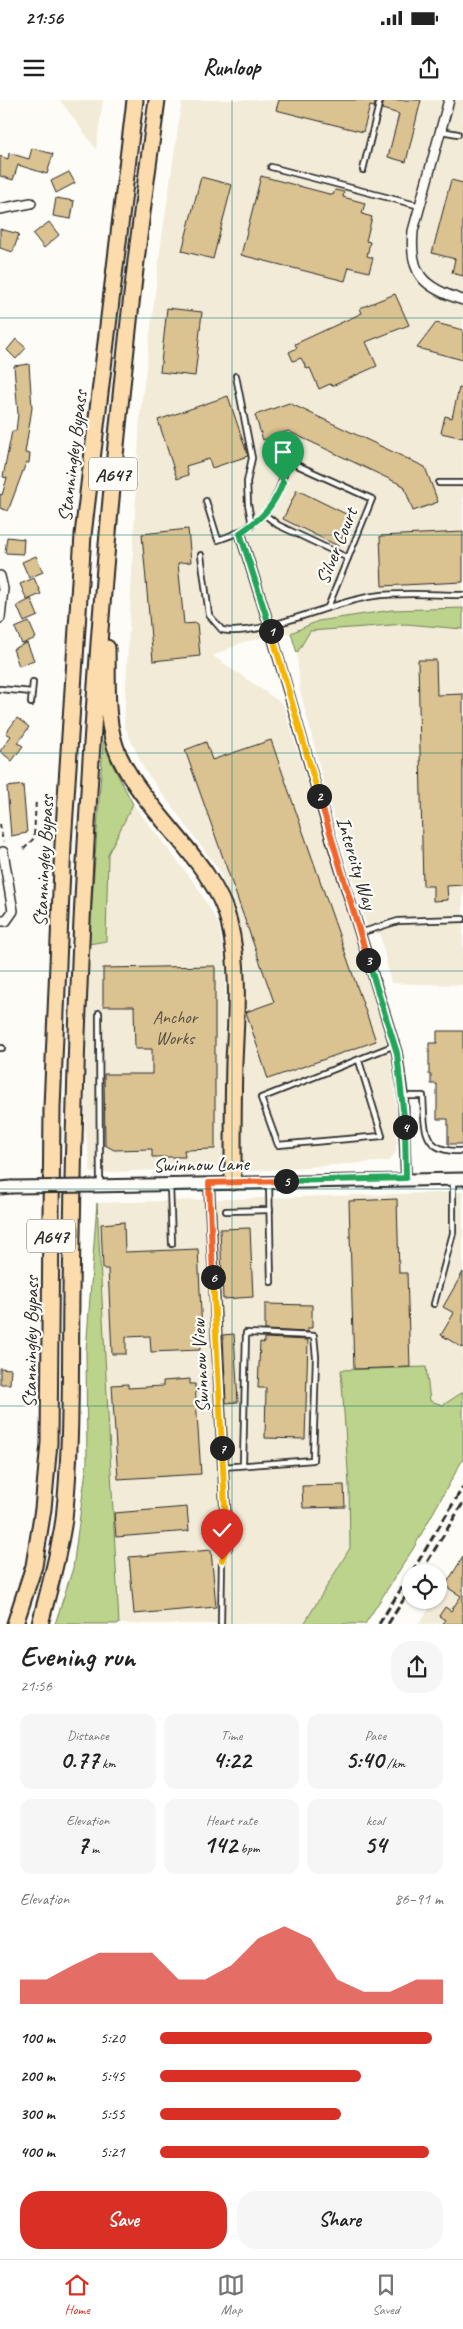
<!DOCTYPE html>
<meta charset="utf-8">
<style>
body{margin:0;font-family:Caveat,sans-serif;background:#f6f6f6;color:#222;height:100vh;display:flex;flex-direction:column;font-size:19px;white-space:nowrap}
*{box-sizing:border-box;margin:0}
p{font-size:16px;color:#767676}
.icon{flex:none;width:28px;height:28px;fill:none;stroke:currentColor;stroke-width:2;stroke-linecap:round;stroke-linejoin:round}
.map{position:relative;height:1524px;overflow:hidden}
.side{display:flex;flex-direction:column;background:#fff;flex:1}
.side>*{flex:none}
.controls{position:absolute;left:402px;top:1464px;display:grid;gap:10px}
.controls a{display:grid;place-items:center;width:45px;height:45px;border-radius:50%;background:#fff;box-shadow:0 1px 4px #0004;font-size:25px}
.pin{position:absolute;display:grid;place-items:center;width:42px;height:42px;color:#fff;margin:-51px -21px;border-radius:50% 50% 50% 0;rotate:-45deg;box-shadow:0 0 5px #0007}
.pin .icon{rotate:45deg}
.km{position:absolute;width:25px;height:25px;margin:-12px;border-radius:50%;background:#222;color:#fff;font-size:14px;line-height:25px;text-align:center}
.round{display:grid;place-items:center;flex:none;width:52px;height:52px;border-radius:20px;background:#f6f6f6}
.summary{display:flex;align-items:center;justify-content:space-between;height:85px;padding:0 20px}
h1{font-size:28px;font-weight:800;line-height:38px}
.stats{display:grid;grid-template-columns:repeat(3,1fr);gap:8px;height:85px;padding:5px 20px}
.stats div{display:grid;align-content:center;border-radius:12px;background:#f6f6f6;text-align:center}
.stats b{font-size:25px;font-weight:800}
.stats small{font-size:14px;font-weight:400}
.stats p{font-size:14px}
.chart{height:140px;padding:10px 20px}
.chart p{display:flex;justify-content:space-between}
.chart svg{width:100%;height:90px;margin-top:5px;fill:#d93025;opacity:.7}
.action{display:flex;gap:10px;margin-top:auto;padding:10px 20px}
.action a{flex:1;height:58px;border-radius:20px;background:#d93025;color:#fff;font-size:20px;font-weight:800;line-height:58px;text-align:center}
.action a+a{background:#f6f6f6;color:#222}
ul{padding:0 20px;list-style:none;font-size:16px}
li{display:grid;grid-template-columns:80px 60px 1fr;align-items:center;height:38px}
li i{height:12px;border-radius:6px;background:#d93025}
.status{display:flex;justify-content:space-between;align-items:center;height:35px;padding:0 25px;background:#fff;direction:ltr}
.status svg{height:14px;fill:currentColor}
header{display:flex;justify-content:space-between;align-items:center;height:65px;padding:0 20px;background:#fff;font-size:22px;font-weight:800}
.tabs{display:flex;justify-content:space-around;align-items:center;height:70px;border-top:1px solid #e0e0e0;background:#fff;font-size:14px;color:#767676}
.tabs a{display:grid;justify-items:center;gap:2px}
.tabs .on{color:#d93025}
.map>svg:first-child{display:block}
.built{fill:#f2ebd8}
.green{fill:#bbd38a;stroke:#737f5a}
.building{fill:#dac291;stroke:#2b2b2b}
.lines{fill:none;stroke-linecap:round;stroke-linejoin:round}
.service-casing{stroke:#2b2b2b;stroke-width:8}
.minor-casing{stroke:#2b2b2b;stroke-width:12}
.tertiary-casing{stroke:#2b2b2b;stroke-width:15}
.trunk-casing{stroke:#2b2b2b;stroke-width:19}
.path{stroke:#2b2b2b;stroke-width:2;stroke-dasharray:5 4;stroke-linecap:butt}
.service{stroke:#fdfcf7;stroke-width:4.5}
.minor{stroke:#fdfcf7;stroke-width:9}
.tertiary{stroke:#fdfcf7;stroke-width:11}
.trunk{stroke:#fcdcac;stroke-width:15}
.rail{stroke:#2b2b2b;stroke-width:3;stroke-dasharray:8 4;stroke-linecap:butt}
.tertiary-bridge-casing{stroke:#2b2b2b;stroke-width:15;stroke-linecap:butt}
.tertiary-bridge{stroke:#fdfcf7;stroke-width:11}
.split-1-casing{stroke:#fff;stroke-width:10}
.split-2-casing{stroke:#fff;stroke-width:10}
.split-3-casing{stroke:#fff;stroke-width:10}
.split-4-casing{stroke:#fff;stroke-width:10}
.split-5-casing{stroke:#fff;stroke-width:10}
.split-6-casing{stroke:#fff;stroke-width:10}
.split-7-casing{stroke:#fff;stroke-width:10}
.split-8-casing{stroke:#fff;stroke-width:10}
.split-1{stroke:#22a559;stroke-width:6}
.split-2{stroke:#f5b400;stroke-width:6}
.split-3{stroke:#f0652b;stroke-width:6}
.split-4{stroke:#22a559;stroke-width:6}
.split-5{stroke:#22a559;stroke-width:6}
.split-6{stroke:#f0652b;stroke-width:6}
.split-7{stroke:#f5b400;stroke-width:6}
.split-8{stroke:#f5b400;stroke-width:6}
.grid{fill:none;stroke:#0f766e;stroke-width:1;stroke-opacity:0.55}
.labels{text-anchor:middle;stroke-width:4.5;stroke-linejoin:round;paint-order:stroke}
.number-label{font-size:18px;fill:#575144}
.shield{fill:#fdfcf7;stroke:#6a6a68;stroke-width:1}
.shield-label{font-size:19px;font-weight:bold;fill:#2b2b2b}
.street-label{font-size:20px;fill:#2b2b2b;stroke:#fdfcf7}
</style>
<div class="status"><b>21:56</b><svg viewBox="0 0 49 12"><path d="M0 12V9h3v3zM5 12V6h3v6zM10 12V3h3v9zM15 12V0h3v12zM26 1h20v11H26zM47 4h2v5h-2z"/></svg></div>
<header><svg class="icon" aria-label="menu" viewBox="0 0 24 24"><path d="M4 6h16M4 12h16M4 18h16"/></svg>Runloop<svg class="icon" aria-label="share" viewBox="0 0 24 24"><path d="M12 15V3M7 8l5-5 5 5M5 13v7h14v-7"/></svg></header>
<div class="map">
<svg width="463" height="1524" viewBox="0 0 463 1524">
<rect width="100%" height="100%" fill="#fdfcf7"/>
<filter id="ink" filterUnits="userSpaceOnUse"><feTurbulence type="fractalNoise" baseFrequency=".02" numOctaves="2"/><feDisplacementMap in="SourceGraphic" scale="10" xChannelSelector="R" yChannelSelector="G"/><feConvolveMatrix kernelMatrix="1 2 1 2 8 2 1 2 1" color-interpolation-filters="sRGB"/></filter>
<g filter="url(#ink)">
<!-- built -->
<g class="built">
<polygon points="60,0 103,0 96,49"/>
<polygon points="182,0 463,0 463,508 392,510 318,521 291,533 243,542 213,556 283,604 387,938 392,965 397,1016 396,1052 389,1061 251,1071 239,1062 240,837 233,809 219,770 144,669 124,625 140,317 161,144"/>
<polygon points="406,524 463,529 463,885 391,883 380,834 369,833 325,688 300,590 297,553 310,531"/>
<polygon points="133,704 196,785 218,823 225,859 225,1067 91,1073 85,1027 89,844 106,841 108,754"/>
<polygon points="463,1092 463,1292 443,1305 429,1301 426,1267 349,1385 350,1448 304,1524 119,1524 97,1103"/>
<polygon points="463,1457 463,1524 419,1524 435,1500 439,1500 439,1494"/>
</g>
<!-- green -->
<g class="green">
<polygon points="463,508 463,529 406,524 310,531 297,553 291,533 318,521 392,510"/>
<polygon points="104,630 112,664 133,704 108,754 106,841 89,844"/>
<polygon points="97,1103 119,1524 55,1524 73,1468 87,1362 86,1251"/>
<polygon points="426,1267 430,1301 443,1305 463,1292 463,1359 413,1449 365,1524 304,1524 350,1448 349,1385 341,1270"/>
</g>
<!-- building -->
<g class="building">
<polygon points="279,0 376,0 374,7 370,6 363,32 276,10"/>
<polygon points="384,0 421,0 406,62 388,57 399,14 382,9"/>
<polygon points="32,48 53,54 47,74 18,65 13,80 0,76 0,56 8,59 9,53 29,59"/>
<polygon points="69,72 75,83 56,93 51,81"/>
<polygon points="261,76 333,95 335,90 344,92 343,97 365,103 362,114 372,117 366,141 370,142 367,156 373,158 369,172 349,167 345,181 241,155"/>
<polygon points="201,77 232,85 213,159 182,151"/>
<polygon points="451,80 463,83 463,176 452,173 455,159 432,153"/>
<polygon points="56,98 74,101 71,119 53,116"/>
<polygon points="49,122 59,135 44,148 33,134"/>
<polygon points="0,129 19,134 13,152 0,148"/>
<polygon points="395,194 409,225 366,242 377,266 332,286 330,284 319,289 310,268 307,269 301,258 293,261 289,252 297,248 295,244 362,213 360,208"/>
<polygon points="167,208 202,212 195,276 160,272"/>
<polygon points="436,223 463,230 463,260 417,248"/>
<polygon points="16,239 26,248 16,259 7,250"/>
<polygon points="29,264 32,308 25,353 30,354 29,363 26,363 8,411 0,408 0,394 2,395 7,378 3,377 12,331 16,331 18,314 14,266"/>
<polygon points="459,288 463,289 463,338 441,333 445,316 452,318"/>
<polygon points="228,296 248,356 212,368 209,359 186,366 188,375 177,379 158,320"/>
<polygon points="289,303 425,367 438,402 413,411 404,386 288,331 263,340 255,315"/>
<polygon points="297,390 352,417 338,446 283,419"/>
<polygon points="188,429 191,462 178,463 184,524 197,523 200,556 153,561 142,434"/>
<polygon points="463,432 463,482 382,486 380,436"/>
<polygon points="7,437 24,439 23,454 5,453"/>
<polygon points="36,456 43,472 29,478 22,462"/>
<polygon points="34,478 41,494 27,500 20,484"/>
<polygon points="31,499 38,516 24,522 17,506"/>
<polygon points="29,522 36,538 22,544 15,528"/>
<polygon points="27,543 34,560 19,566 13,549"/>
<polygon points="418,560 436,560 437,595 463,594 463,785 447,786 448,800 433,801 433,786 423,786"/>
<polygon points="17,618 29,627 18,643 23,646 12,661 0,651 11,636 6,633"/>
<polygon points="271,640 376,941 268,979 246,912 274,902 185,650 206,642 212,660"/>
<polygon points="23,685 27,733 11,736 7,687"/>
<polygon points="215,866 215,1049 184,1050 185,1057 152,1057 152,1049 114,1050 105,1045 104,974 152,974 152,949 135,949 134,906 103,906 103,868"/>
<polygon points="437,931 463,931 463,1044 448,1044 448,1019 437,1019 437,984 431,984 431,975 429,975 429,943 437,943"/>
<polygon points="397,1099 399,1173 407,1173 410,1267 354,1269 349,1101"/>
<polygon points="124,1122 125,1152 198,1149 202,1233 199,1234 200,1250 151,1252 150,1236 126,1237 126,1254 112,1254 108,1169 103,1169 101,1124"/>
<polygon points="250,1128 253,1197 223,1199 220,1129"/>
<polygon points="463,1172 463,1248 441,1235 454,1213 443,1207"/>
<polygon points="265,1204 312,1205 312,1228 308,1228 308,1232 265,1230"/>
<polygon points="234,1234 238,1302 226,1303 223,1235"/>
<polygon points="264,1238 308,1240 305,1339 265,1338 266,1288 258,1288 260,1242 264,1243"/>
<polygon points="0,1268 11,1269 10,1284 0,1284"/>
<polygon points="190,1279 190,1284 195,1284 201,1374 118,1379 112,1285 128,1284 128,1288 163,1286 163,1281"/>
<polygon points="344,1385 345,1407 303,1408 302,1386"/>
<polygon points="187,1407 189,1431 116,1437 114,1413"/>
<polygon points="211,1450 216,1507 134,1514 129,1457"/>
<polygon points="463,1457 463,1524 443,1524 445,1520 439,1516 445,1507 451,1511 461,1496 445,1486"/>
</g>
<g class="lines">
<!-- service casing -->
<g class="service-casing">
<g id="service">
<polyline points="441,31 458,34"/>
<polyline points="271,67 420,106"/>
<polyline points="363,70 380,0"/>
<polyline points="236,276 252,358 247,382 248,404 252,425"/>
<polyline points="439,383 463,383"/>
<path d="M 206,401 L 218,440 C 265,425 276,406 288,361 L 372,399 L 328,507"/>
<polyline points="264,414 278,425 348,458"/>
<path d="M 201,455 L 209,515 L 222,530 C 263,537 329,502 374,496 C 403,492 434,495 463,495"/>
<polyline points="0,589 32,592"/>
<polyline points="31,603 33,582"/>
<polyline points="360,833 398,821 463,819"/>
<polyline points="99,913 100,1085"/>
<polyline points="0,948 2,948"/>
<polyline points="359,961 382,1036 278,1045 261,998 395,945"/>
<path d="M 403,996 L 423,996 C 425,1028 421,1053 463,1051"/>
<polyline points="269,1083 271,1182"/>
<polyline points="170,1085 172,1144"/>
<polyline points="226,1111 270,1110"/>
<polyline points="434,1204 453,1133 453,1080"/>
<polyline points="223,1367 313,1360 316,1257 314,1236 246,1233 243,1364"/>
<polyline points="221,1524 222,1460 227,1447"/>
</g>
</g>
<!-- minor casing -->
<g class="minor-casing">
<g id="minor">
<path d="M 449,0 L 413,131 C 409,174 423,188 463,200"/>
<polyline points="0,109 31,103"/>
<polyline points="240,433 269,525 331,739 397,953 403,996 406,1078"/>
<polyline points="0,476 3,489 0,518"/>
<polyline points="0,821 6,821 13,811 3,752"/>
<polyline points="209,1083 227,1447"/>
</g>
</g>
<!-- tertiary casing -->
<g class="tertiary-casing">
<g id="tertiary">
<polyline points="92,1086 463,1079"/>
<polyline points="0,1088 11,1087"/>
</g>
</g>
<!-- trunk casing -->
<g class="trunk-casing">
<g id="trunk">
<path d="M 107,548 C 108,584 104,623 119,656 C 145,712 215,764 229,822 C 240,867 236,917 234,962 C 233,1002 233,1042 233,1082"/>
<polyline points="15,1524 34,1466 43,1409 49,1343 52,1008 63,744 83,435 135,0"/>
<path d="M 40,1524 C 49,1489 59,1455 64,1419 C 72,1345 70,1270 71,1196 C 72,1109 74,1022 77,935 C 89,622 113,310 157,0"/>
</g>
</g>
<!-- path -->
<g class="path">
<polyline points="0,724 3,742"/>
<polyline points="24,749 34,738 36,699"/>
</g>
<!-- service -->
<use href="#service" class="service"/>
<!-- minor -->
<use href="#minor" class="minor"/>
<!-- tertiary -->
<use href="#tertiary" class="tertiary"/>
<!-- trunk -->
<use href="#trunk" class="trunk"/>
<!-- rail -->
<g class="rail">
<polyline points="412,1472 463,1387"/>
<polyline points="421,1472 463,1403"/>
<polyline points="379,1524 411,1473"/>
<polyline points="388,1524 411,1488"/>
</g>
<!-- tertiary-bridge casing -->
<g class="tertiary-bridge-casing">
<polyline id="tertiary-bridge" points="11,1087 92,1086"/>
</g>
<!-- tertiary-bridge -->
<use href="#tertiary-bridge" class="tertiary-bridge"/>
</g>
</g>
<g class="lines" filter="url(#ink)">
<!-- split-1 casing -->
<g class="split-1-casing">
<path id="split-1" d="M 271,531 L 240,433 C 262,418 273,408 283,382"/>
</g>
<!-- split-2 casing -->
<g class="split-2-casing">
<polyline id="split-2" points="271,531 319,696"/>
</g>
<!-- split-3 casing -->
<g class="split-3-casing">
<polyline id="split-3" points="319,696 368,860"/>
</g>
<!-- split-4 casing -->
<g class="split-4-casing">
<polyline id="split-4" points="368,860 397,953 405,1027"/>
</g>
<!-- split-5 casing -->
<g class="split-5-casing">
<polyline id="split-5" points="286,1081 406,1078 405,1027"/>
</g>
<!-- split-6 casing -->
<g class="split-6-casing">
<polyline id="split-6" points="213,1177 209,1083 286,1081"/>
</g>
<!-- split-7 casing -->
<g class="split-7-casing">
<polyline id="split-7" points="213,1177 222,1348"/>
</g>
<!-- split-8 casing -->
<g class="split-8-casing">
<polyline id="split-8" points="222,1460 227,1447 222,1348"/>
</g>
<!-- split-1 -->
<use href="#split-1" class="split-1"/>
<!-- split-2 -->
<use href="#split-2" class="split-2"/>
<!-- split-3 -->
<use href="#split-3" class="split-3"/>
<!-- split-4 -->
<use href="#split-4" class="split-4"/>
<!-- split-5 -->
<use href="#split-5" class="split-5"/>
<!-- split-6 -->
<use href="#split-6" class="split-6"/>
<!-- split-7 -->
<use href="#split-7" class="split-7"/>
<!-- split-8 -->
<use href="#split-8" class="split-8"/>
</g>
<!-- grid -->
<path class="grid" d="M 232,0 L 232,1524M 0,218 L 463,218M 0,435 L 463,435M 0,653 L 463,653M 0,871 L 463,871M 0,1089 L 463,1089M 0,1306 L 463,1306"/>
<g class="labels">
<!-- number labels -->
<g class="number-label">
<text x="175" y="923">Anchor<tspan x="175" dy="21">Works</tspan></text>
</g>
<!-- shield labels -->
<g class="shield">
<rect x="89" y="357.5" width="48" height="33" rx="4"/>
<rect x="27" y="1119.5" width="48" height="33" rx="4"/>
</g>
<g class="shield-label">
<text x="113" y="381">A647</text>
<text x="51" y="1143">A647</text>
</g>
<!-- street labels -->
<g class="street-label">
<text transform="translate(72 356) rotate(-83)" y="7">Stanningley Bypass</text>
<text transform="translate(336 446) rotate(-68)" y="7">Silver Court</text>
<text transform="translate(43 761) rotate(-87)" y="7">Stanningley Bypass</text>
<text transform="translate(357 763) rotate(73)" y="7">Intercity Way</text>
<text transform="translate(201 1064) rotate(-1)" y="7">Swinnow Lane</text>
<text transform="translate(30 1242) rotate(-89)" y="7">Stanningley Bypass</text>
<text transform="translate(200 1266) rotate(-93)" y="7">Swinnow View</text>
</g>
</g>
</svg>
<div class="controls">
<a><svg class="icon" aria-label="locate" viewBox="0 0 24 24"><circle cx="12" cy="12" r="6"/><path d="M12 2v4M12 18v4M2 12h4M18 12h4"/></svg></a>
</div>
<div class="pin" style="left:283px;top:382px;background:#1e9e55"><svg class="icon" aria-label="arrive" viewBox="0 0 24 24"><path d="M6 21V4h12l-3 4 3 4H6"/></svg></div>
<div class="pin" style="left:222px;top:1460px;background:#d93025"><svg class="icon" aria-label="check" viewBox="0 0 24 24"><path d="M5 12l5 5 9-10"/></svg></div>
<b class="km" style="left:271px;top:531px">1</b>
<b class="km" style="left:319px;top:696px">2</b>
<b class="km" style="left:368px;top:860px">3</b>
<b class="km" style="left:405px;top:1027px">4</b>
<b class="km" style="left:286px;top:1081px">5</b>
<b class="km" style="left:213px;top:1177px">6</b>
<b class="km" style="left:222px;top:1348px">7</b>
</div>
<section class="side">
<div class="summary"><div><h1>Evening run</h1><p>21:56</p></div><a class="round"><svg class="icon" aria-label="share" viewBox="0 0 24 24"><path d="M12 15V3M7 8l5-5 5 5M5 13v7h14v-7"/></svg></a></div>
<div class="stats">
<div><p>Distance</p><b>0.77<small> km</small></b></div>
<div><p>Time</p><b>4:22</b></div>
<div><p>Pace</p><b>5:40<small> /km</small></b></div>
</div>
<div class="stats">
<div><p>Elevation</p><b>7<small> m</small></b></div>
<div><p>Heart rate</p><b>142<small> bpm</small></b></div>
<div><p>kcal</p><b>54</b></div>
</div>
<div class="chart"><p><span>Elevation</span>86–91 m</p>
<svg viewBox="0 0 160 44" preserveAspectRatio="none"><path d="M0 44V32L10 32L20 25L30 19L40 19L50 19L60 32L70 32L80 25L90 12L100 6L110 12L120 32L130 38L140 38L150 32L160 32V44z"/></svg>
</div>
<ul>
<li><b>100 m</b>5:20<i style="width:96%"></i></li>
<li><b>200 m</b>5:45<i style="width:71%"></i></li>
<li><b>300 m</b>5:55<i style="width:64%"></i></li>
<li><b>400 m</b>5:21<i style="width:95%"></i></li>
</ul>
<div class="action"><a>Save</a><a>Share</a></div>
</section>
<nav class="tabs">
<a class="on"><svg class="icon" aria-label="home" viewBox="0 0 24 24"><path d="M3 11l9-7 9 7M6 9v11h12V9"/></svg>Home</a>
<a><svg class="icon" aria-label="map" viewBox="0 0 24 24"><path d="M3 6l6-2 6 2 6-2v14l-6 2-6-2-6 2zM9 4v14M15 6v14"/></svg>Map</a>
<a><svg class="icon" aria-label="saved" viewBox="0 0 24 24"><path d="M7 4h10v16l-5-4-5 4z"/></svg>Saved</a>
</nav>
